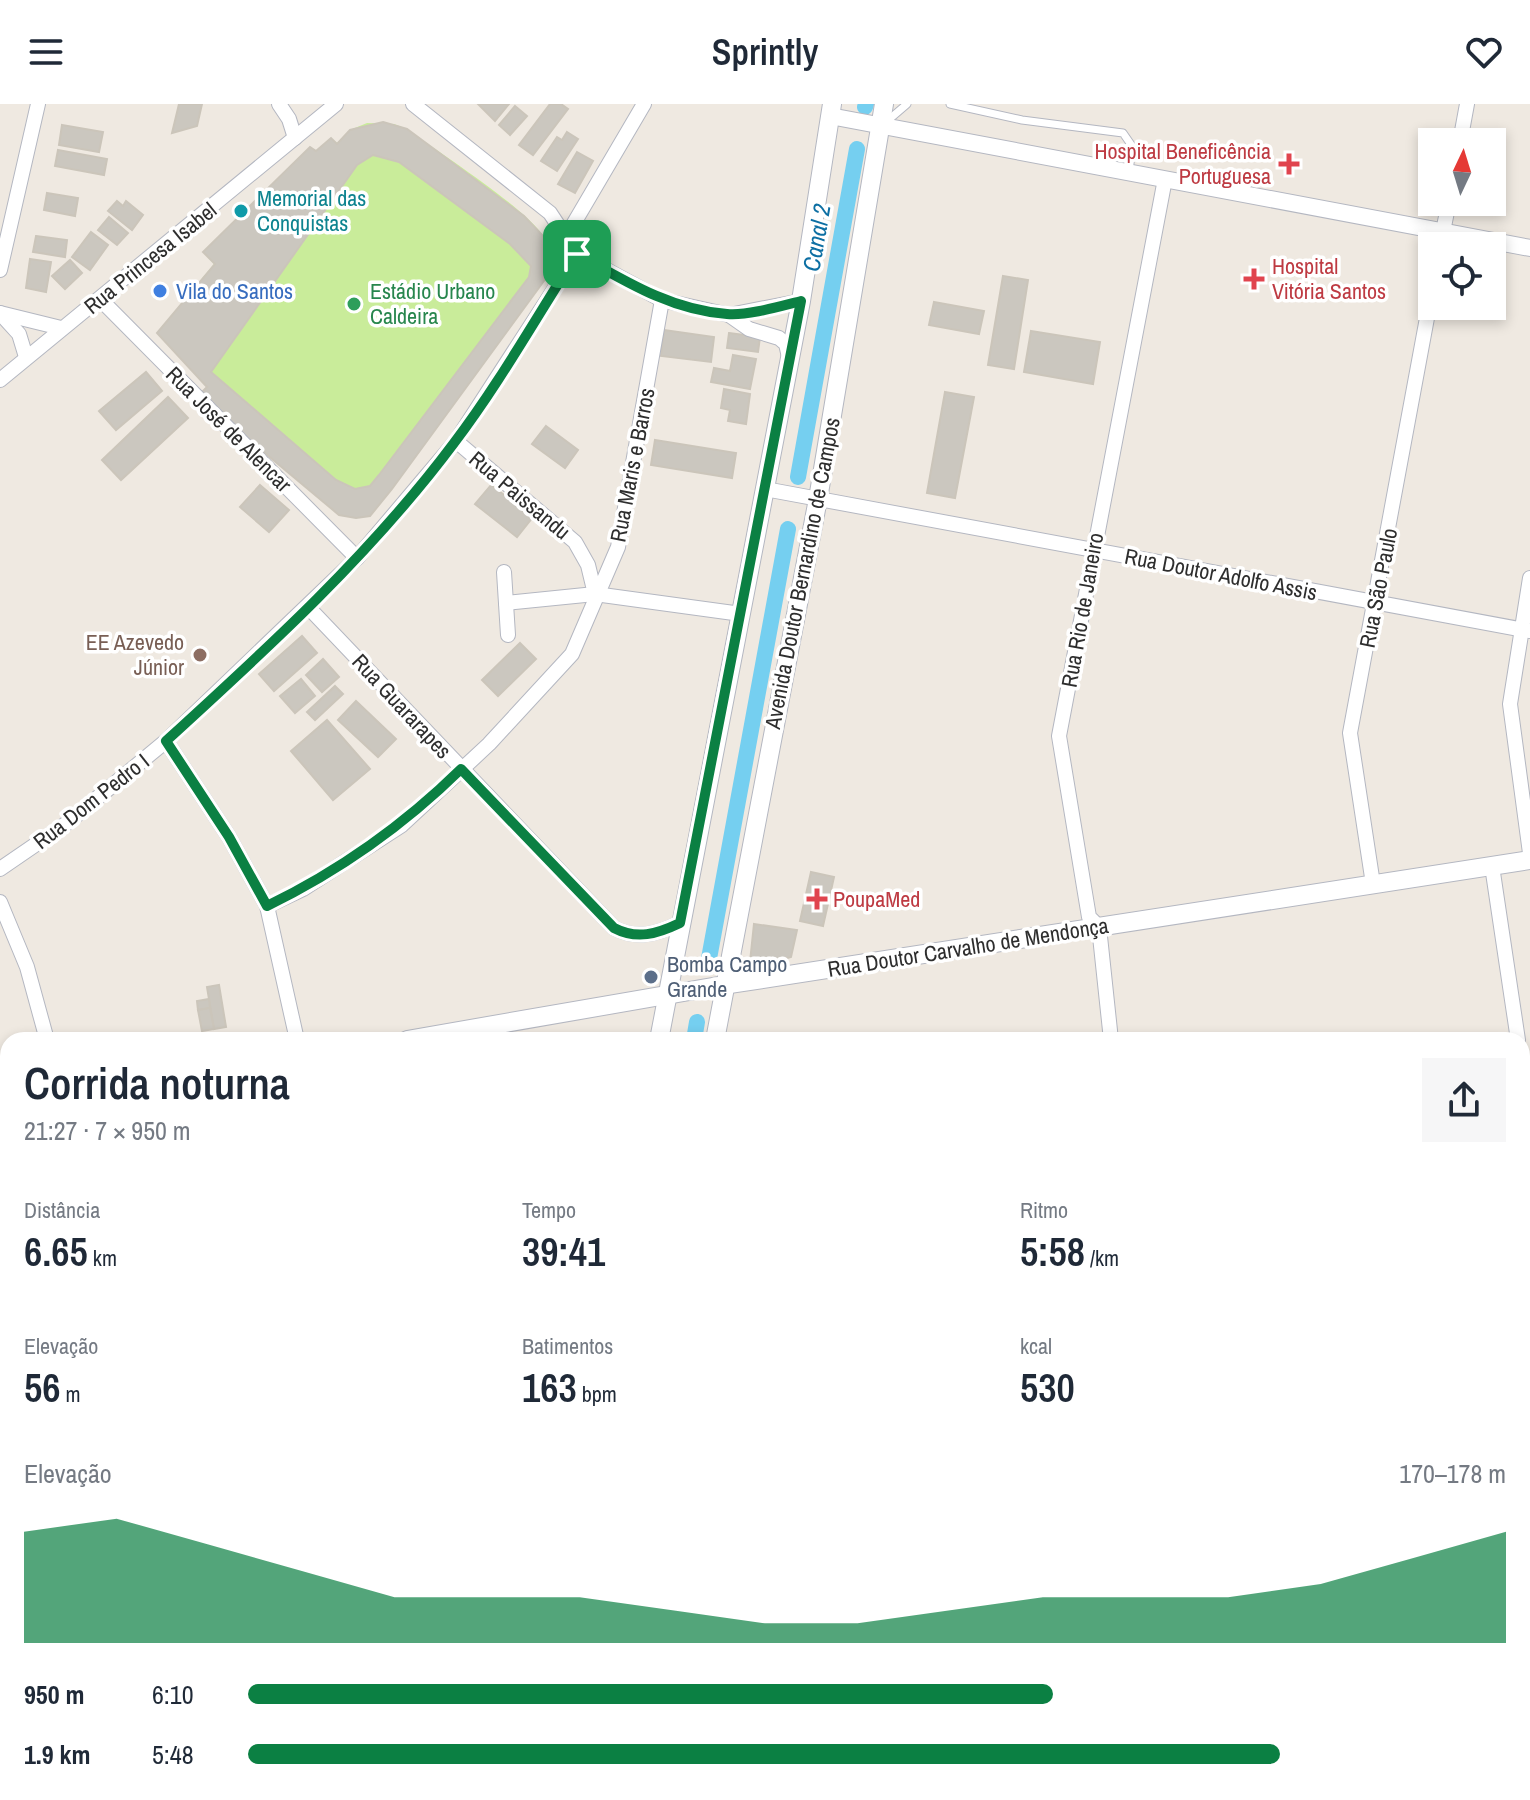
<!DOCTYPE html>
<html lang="pt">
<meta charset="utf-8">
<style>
body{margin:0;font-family:"Archivo Narrow",sans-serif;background:#f6f6f7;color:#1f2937;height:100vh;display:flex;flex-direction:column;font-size:30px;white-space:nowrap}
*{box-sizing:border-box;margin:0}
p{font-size:26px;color:#747a83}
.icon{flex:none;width:44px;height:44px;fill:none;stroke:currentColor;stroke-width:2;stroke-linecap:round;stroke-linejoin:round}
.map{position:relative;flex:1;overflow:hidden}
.sheet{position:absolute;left:0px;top:928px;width:1530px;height:768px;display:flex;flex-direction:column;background:#fff;border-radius:24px 24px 0 0;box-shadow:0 4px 12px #0003}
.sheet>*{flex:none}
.needle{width:52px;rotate:4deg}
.controls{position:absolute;left:1418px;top:24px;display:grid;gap:16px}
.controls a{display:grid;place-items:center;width:88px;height:88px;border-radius:0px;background:#fff;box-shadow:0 4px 12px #0003;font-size:40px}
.pin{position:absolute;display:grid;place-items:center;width:68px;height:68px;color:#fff;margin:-34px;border-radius:16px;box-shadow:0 4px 12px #0006}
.round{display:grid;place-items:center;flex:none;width:84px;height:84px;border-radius:0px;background:#f6f6f7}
.overview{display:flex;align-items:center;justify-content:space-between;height:136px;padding:0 24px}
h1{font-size:44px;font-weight:600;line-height:60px}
.stats{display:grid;grid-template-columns:repeat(3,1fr);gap:12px;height:136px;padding:8px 24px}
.stats div{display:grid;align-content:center}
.stats b{font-size:40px;font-weight:600}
.stats small{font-size:22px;font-weight:400}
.stats p{font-size:22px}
.chart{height:224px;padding:16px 24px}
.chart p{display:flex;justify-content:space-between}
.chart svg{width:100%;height:144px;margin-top:8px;fill:#0b8043;opacity:.7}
ul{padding:0 24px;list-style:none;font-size:26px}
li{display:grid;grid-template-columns:128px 96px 1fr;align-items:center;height:60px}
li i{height:20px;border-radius:10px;background:#0b8043}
header{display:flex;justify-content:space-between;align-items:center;height:104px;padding:0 24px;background:#fff;font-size:36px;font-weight:600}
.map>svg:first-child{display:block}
.pitch{fill:#c9ec9a}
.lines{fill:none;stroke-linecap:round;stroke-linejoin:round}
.canal{stroke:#75cff0;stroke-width:16}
.building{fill:#cbc7bf;stroke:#cbc5ba;stroke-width:2;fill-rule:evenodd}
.service-casing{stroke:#b4b7c1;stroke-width:9}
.minor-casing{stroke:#b4b7c1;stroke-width:16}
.tertiary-casing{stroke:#b4b7c1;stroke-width:18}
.secondary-casing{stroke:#b4b7c1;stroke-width:20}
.service{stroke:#fff;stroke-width:7}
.minor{stroke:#fff;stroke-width:14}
.tertiary{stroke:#fff;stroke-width:16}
.secondary{stroke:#fff;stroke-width:18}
.route-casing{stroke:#fff;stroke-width:16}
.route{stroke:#0b8043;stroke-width:10}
.health-dot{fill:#e0444e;stroke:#fff;stroke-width:3}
.culture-dot{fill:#0f9aa8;stroke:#fff;stroke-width:3}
.shop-dot{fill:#3f7fe0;stroke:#fff;stroke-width:3}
.leisure-dot{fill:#2e9e5b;stroke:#fff;stroke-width:3}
.education-dot{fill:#8d6e63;stroke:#fff;stroke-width:3}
.service-dot{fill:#5c6f8a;stroke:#fff;stroke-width:3}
.labels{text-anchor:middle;stroke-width:7;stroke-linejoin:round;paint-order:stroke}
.health-label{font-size:22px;fill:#be3a42;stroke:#fff;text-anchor:start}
.culture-label{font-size:22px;fill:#0d838f;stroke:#fff;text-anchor:start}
.street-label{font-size:22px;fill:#2e2e2e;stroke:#fff}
.shop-label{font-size:22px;fill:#366cbe;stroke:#fff;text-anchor:start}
.leisure-label{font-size:22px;fill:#27864d;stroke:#fff;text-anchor:start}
.education-label{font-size:22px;fill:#785e54;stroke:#fff;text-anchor:end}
.service-label{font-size:22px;fill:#4e5e75;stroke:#fff;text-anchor:start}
.water-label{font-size:24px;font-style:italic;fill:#0d6fa3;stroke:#fff}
</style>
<header><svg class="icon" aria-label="menu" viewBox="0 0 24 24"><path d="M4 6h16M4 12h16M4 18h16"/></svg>Sprintly<svg class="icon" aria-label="heart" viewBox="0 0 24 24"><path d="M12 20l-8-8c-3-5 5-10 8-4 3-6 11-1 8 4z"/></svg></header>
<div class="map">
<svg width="1530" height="1696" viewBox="0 0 1530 1696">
<rect width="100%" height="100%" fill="#efe9e1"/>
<!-- pitch -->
<path class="pitch" d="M 367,19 L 394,20 L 407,25 C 439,49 525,103 544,133 C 551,144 550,158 549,170 L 392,385 L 370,412 L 339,411 L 199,291 L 207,283 L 157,229 L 214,160 L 203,148 L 310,43 L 316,47 L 331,34 L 337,39 L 350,26 Z"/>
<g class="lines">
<!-- canal -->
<g class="canal">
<polyline points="865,3 866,0"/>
<polyline points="798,373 857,45"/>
<polyline points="708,860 788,425"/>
<polyline points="694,936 697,918"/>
<polyline points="551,1696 552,1688"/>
</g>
</g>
<!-- building -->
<g class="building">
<polygon points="179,0 202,0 197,22 172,29"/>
<polygon points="478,0 509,0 495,17"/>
<polygon points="550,0 561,0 568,5 533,51 519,41"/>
<polygon points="515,2 527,12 510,31 499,21"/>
<path d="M 383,18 L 407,25 L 524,112 L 545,134 L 550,153 L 549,170 L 392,385 L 370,412 L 356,414 L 339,411 L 235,324 L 199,291 L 207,283 L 157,229 L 215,160 L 203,148 L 310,43 L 316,47 L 331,34 L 337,40 L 350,26 ZM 373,51 L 399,58 L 510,140 L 531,162 L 529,173 L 379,371 L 370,382 L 355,385 L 336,376 L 211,268 L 357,61 Z"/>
<polygon points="62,21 103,28 99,48 59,41"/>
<polygon points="567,28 578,35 557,67 541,57 557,33 562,36"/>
<polygon points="58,46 107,55 104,71 55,62"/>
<polygon points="577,48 593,57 575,89 558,80"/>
<polygon points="47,89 78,94 75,112 44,106"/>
<polygon points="117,97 123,102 126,97 143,111 132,126 108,107"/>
<polygon points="109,113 128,129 117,141 98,126"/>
<polygon points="91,128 108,141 90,166 72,153"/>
<polygon points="36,132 67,136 65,153 33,148"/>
<polygon points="30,155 51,158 46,188 26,184"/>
<polygon points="70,156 82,169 65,185 52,172"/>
<polygon points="1003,172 1028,176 1014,265 988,261"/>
<polygon points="934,198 984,207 979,230 929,221"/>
<polygon points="664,226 714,233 711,258 661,252"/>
<polygon points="1031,227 1100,238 1093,280 1024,268"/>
<polygon points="729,229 760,233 758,248 727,244"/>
<polygon points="733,251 756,255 750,285 711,278 714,264 730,267"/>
<polygon points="146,268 162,287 116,326 99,307"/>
<polygon points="724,285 750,290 746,320 728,317 730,306 721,304"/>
<polygon points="945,288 974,293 955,394 927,389"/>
<polygon points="168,293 188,314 121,376 102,356"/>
<polygon points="546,322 578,346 565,364 532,340"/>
<polygon points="655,336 736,349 732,374 651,361"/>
<polygon points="260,381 289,406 269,428 240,403"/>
<polygon points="491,381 533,413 517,433 475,400"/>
<polygon points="302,532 317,549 274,587 259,570"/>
<polygon points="520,539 536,555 498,592 482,576"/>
<polygon points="323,555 339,573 322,588 306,571"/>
<polygon points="301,575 315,592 295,609 280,592"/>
<polygon points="335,582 343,590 315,616 307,608"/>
<polygon points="356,597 396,635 378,653 338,616"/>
<polygon points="327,616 370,665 333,696 291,647"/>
<polygon points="811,768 834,773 823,822 800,817"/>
<polygon points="754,820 797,826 791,853 757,863 750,858"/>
<polygon points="219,881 226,923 214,925 207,883"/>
<polygon points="209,895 210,904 198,906 197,897"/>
<polygon points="210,904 214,925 202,927 198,906"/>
<polygon points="1530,1058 1530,1096 1522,1097 1522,1059"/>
</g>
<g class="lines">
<!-- service casing -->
<g class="service-casing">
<g id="service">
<polyline points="950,0 1022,16 1123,29 1132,42 1129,68"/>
<polyline points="886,18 907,0"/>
</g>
</g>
<!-- minor casing -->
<g class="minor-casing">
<g id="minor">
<polyline points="279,0 289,15 295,34"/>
<polyline points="413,0 550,109 577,150 662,196 729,211 749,225 779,234 786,240 789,253"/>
<polyline points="1460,38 1467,0"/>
<polyline points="567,131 644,0"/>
<polyline points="1440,142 1449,98"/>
<polyline points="0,166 38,0"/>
<polyline points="101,196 357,454"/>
<polyline points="0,209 61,224"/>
<polyline points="0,209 19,230 26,253"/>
<polyline points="729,211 801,197"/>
<polyline points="0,276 336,0"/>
<polyline points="456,337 575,438 588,461 595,490 741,510"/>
<polyline points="765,385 1530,527"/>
<polyline points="504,468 508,531"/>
<polyline points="1530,474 1510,600 1530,749"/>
<polyline points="506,499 595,490"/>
<path d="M 308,503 L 614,824 C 637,836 657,830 680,819"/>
<polyline points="166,637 229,733 267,802 297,936"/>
<polyline points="1492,762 1518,936"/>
<polyline points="0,765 67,719 166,637 357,454 456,337 577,150"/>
<polyline points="1373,780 1350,629 1432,187"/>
<polyline points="0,798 27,863 47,936"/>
<polyline points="267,802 303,785 402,721 489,640 572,550 618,443 662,196"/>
<polyline points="1111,936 1099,823 1089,813 1059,632 1165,75"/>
<polyline points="1522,960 1530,1012"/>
<polyline points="1522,1046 1530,1045"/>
<polyline points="1522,1366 1530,1324"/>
<polyline points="1522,1563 1530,1564"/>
<polyline points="0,1589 8,1545"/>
<polyline points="0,1684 8,1685"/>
<polyline points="23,1688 65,1696"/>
<polyline points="249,1696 250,1688"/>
<polyline points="846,1696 847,1688"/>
<polyline points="1173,1696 1174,1688"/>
<polyline points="1460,1696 1461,1688"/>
</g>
</g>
<!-- tertiary casing -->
<g class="tertiary-casing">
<polyline id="tertiary" points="830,12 1530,144"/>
</g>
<!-- secondary casing -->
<g class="secondary-casing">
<g id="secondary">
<polyline points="407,936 724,881 1530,756"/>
<polyline points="659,936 801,197 832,0"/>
<polyline points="715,936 818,395 884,0"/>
<polyline points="0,1000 8,999"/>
<polyline points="519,1696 520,1688"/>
<polyline points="575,1696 577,1688"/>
</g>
</g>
<!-- service -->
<use href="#service" class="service"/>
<!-- minor -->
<use href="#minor" class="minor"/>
<!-- tertiary -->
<use href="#tertiary" class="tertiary"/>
<!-- secondary -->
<use href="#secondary" class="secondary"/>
</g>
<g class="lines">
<!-- route casing -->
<g class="route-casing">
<path id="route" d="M 577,150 C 625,177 671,206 727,210 C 747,212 781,202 801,197 L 680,819 C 657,830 637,836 614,824 L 461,665 C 403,722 339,767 267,802 L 229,733 L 166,637 C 268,544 371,450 454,339 C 499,280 537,212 577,150 Z"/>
</g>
<!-- route -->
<use href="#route" class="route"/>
</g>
<!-- markers -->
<g class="health-dot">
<path d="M1285 48h8v8h8v8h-8v8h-8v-8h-8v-8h8z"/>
<path d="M1250 163h8v8h8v8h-8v8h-8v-8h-8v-8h8z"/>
<path d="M813 783h8v8h8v8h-8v8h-8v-8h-8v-8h8z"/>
</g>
<circle class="culture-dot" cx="241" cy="107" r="8"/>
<circle class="shop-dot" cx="160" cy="187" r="8"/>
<circle class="leisure-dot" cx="354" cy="200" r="8"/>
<circle class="education-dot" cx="200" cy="551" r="8"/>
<circle class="service-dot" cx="651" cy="873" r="8"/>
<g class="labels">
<!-- health labels -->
<g class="health-label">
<text x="1271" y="55" text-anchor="end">Hospital Beneficência<tspan x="1271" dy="25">Portuguesa</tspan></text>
<text x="1272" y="170">Hospital<tspan x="1272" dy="25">Vitória Santos</tspan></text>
<text x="833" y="803">PoupaMed</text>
</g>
<!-- culture labels -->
<g class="culture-label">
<text x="257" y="102">Memorial das<tspan x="257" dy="25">Conquistas</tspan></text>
</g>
<!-- street labels -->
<g class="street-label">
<text transform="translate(150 154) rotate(-39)" y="8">Rua Princesa Isabel</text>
<text transform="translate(229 325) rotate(45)" y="8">Rua José de Alencar</text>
<text transform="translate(632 361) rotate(-79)" y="8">Rua Maris e Barros</text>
<text transform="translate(520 391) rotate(40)" y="8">Rua Paissandu</text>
<text transform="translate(802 469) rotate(-79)" y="8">Avenida Doutor Bernardino de Campos</text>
<text transform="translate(1221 470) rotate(11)" y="8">Rua Doutor Adolfo Assis</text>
<text transform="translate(1378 484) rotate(-79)" y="8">Rua São Paulo</text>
<text transform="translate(1082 506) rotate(-80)" y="8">Rua Rio de Janeiro</text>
<text transform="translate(402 602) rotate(47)" y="8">Rua Guararapes</text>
<text transform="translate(91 697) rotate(-38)" y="8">Rua Dom Pedro I</text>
<text transform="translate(968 843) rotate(-9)" y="8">Rua Doutor Carvalho de Mendonça</text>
</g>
<!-- shop labels -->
<g class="shop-label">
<text x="176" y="195">Vila do Santos</text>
</g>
<!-- leisure labels -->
<g class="leisure-label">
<text x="370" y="195">Estádio Urbano<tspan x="370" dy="25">Caldeira</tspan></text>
</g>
<!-- education labels -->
<g class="education-label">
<text x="184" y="546">EE Azevedo<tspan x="184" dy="25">Júnior</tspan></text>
</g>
<!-- service labels -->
<g class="service-label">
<text x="667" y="868">Bomba Campo<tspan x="667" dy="25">Grande</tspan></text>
</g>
<!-- water labels -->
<g class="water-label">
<text transform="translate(817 134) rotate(-80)" y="8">Canal 2</text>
</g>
</g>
</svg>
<div class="controls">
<a><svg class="needle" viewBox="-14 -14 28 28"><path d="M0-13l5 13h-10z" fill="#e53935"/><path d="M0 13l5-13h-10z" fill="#747a83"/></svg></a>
<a><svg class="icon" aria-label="locate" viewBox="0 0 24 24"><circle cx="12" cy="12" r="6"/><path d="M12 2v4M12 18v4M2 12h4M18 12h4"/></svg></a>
</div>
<div class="pin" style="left:577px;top:150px;background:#1e9e55"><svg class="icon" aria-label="arrive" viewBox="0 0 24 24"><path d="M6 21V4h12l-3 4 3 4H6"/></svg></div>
<section class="sheet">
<div class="overview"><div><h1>Corrida noturna</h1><p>21:27 · 7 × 950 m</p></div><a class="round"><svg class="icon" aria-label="share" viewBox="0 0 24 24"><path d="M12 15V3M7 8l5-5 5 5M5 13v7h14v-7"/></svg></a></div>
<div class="stats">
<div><p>Distância</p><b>6.65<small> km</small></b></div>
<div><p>Tempo</p><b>39:41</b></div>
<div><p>Ritmo</p><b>5:58<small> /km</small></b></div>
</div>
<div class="stats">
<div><p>Elevação</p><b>56<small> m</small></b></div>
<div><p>Batimentos</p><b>163<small> bpm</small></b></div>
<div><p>kcal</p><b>530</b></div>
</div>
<div class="chart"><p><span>Elevação</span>170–178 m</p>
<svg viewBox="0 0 160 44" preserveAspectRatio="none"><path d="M0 44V10L10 6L20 14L30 22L40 30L50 30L60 30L70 34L80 38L90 38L100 34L110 30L120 30L130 30L140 26L150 18L160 10V44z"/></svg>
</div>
<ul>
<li><b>950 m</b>6:10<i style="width:64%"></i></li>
<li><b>1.9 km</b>5:48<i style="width:82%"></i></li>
</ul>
</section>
</div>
